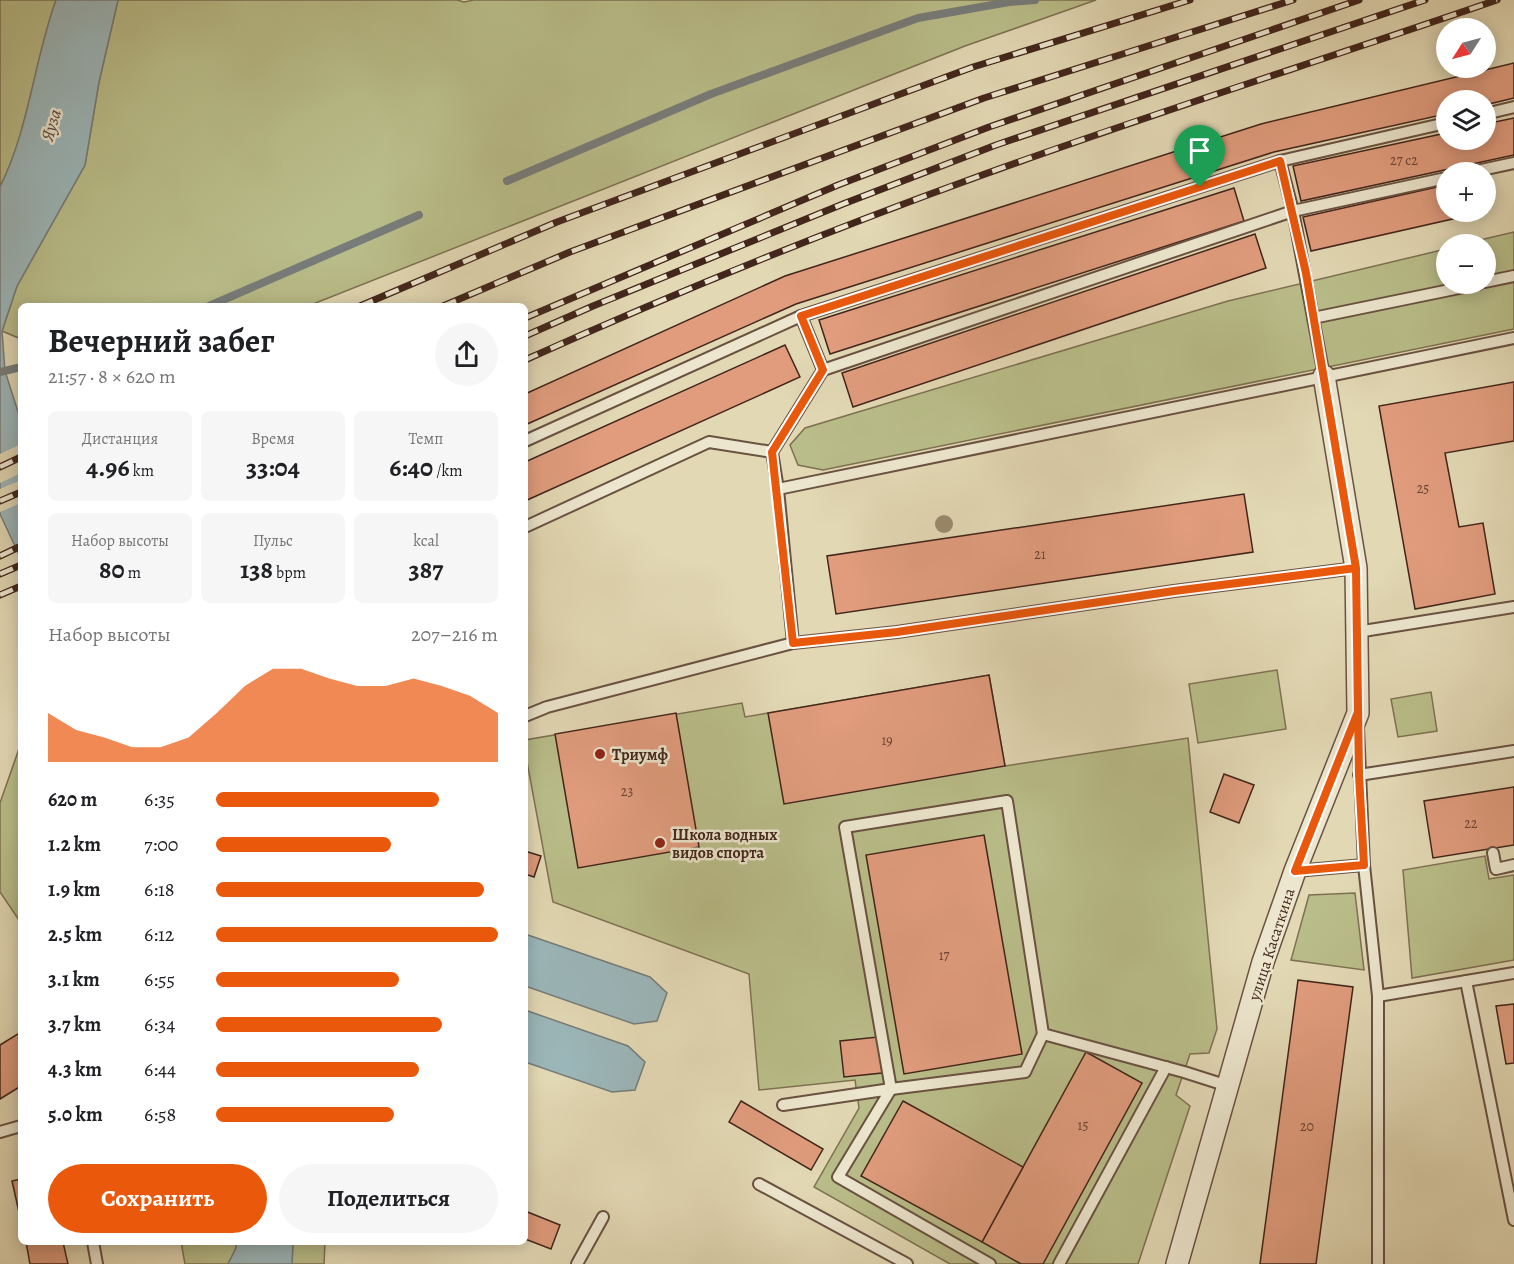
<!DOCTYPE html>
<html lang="ru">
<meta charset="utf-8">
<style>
body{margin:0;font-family:Alegreya,serif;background:#f6f6f6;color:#202124;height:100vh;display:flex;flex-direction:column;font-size:22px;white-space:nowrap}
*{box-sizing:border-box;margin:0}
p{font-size:20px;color:#757577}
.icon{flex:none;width:33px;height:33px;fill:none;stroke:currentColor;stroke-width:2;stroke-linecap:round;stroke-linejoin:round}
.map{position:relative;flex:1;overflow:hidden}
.side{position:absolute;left:18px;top:303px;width:510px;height:942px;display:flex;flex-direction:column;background:#fff;border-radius:9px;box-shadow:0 3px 15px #0003}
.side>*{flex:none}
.needle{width:39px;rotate:234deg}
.tools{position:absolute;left:1436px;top:18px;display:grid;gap:12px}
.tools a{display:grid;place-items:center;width:60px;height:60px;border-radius:50%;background:#fff;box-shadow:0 3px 15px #0003;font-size:30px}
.pin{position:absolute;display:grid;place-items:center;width:51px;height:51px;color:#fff;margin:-62px -26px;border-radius:50% 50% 50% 0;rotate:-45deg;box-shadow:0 0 6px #0007}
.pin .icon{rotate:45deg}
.round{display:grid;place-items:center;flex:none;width:63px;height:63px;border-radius:32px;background:#f6f6f6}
.headline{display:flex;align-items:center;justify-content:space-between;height:102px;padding:0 30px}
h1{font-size:33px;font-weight:700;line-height:45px}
.figures{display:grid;grid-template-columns:repeat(3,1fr);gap:9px;height:102px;padding:6px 30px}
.figures div{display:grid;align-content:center;border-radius:9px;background:#f6f6f6;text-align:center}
.figures b{font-size:26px;font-weight:700}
.figures small{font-size:16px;font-weight:400}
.figures p{font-size:16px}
.chart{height:168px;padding:12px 30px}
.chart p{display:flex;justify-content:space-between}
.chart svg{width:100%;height:108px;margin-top:6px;fill:#ea580c;opacity:.7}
.primary-button{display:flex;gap:12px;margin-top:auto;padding:12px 30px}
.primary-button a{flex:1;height:69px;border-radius:36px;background:#ea580c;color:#fff;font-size:24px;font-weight:700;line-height:69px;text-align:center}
.primary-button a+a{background:#f6f6f6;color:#202124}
ul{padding:0 30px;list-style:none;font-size:20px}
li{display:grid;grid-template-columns:96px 72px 1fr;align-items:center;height:45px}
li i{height:15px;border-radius:8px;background:#ea580c}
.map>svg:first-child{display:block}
.green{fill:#b9bd89;stroke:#7e7152;stroke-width:1.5}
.water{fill:#9bb6b9;stroke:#777c7a;stroke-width:1.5}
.pier{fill:#e2d8b4}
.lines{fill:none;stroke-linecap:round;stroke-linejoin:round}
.stream{stroke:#777c7a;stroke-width:8}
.building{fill:#e09c7d;stroke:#42251b;stroke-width:1.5}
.lane-casing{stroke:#6a5241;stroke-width:14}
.street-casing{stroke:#6a5241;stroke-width:24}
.lane{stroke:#ece6ce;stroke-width:10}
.street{stroke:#ece6ce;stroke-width:21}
.rail-casing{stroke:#42251b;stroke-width:7}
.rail{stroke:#ece6ce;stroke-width:4.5;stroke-dasharray:14;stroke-linecap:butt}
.tree{fill:#9a8a6f}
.route-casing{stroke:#fff;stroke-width:12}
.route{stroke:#ea580c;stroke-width:8}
.poi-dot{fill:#8f2418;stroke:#ece6ce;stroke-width:2}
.labels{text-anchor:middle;stroke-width:5;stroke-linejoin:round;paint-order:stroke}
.number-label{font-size:14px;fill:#6a4334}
.poi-label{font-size:16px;font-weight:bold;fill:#42251b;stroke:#ece6ce;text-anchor:start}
.street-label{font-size:16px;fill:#42251b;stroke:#ece6ce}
.water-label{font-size:18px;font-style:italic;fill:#584942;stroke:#ece6ce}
</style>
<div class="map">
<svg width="1514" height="1264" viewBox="0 0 1514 1264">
<rect width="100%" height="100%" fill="#e2d8b4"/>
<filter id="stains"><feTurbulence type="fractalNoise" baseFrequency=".00333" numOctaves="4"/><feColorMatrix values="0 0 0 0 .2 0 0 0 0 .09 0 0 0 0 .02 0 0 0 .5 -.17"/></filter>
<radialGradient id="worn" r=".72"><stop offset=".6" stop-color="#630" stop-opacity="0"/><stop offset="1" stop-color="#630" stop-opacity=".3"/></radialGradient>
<!-- green -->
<g class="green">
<path d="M 0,0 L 56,0 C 34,61 29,130 0,187 Z"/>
<polygon points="118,0 457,0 464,2 474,0 1096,0 965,46 308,306 21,306 21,339 2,331 17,286 85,165 99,82"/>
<polygon points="1514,232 1514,329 823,470 798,465 790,445 805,428 1228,301 1446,249 1446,284 1485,284 1485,244 1463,244"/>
<polygon points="1277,670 1286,729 1198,743 1189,684"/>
<polygon points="989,675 1005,766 1188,738 1217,1029 1209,1053 1190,1054 1176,1095 1190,1106 1138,1264 950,1264 814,1187 859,1108 855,1080 759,1090 749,974 553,902 525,751 525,740 742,703 745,717"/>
<polygon points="1431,692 1437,731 1398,737 1391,699"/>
<polygon points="21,743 21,923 0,892 0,803"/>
<polygon points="1485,856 1489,879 1514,875 1514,960 1412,978 1403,870"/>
<polygon points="1355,893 1364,970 1291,960 1309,895"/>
<polygon points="181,1242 236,1242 236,1248 228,1264 185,1264"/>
<polygon points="293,1242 325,1242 324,1264 292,1264"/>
</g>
<!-- water -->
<g class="water">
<path d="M 56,0 L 118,0 L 99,82 L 85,165 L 17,286 L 2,331 L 5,371 L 21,421 L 21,559 L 0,514 L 0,187 C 29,129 34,61 56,0 Z"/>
<polygon points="525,934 650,977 667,993 657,1021 634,1024 525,986"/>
<polygon points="525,1010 628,1046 645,1062 635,1090 612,1092 525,1062"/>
<polygon points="236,1242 293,1242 292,1264 228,1264 236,1248"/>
</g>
<!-- pier -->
<g class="pier">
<polygon points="21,444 21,473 0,483 0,454"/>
<polygon points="21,480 21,503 0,512 0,489"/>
</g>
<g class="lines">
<!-- stream -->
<g class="stream">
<polyline points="507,181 711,94 918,18 1009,2 1035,0"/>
<polyline points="209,306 419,215"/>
<polyline points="0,372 21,367"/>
</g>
</g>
<!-- building -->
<g class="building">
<polygon points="1514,63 1514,98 1485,105 1485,100 1446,100 1446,114 1274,152 796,304 525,425 525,394 785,276 1261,124"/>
<polygon points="1514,118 1514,155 1301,201 1293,166 1446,133 1446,140 1485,140 1485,124"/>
<polygon points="1446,185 1446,212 1478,212 1479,213 1311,251 1303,217"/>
<polygon points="1234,188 1244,221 830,354 819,320"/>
<polygon points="1255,234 1266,268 853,407 842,373"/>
<polygon points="785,345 800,377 525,501 525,462"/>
<polygon points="1514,382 1514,441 1445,453 1459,527 1483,523 1495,594 1415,609 1379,406"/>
<polygon points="1244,494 1253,552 836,614 827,556"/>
<polygon points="989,675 1005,766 784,804 768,713"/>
<polygon points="676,713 699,847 578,868 555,734"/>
<polygon points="1224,774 1254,785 1239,823 1210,812"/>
<polygon points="1514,787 1514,845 1433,858 1424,801"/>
<polygon points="984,835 1022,1054 904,1074 866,855"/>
<polygon points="525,851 541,856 534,877 525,874"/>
<polygon points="1298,980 1353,987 1316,1264 1260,1264"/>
<polygon points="1514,1004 1514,1063 1506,1064 1496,1006"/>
<polygon points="21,1032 21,1086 0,1099 0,1045"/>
<polygon points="878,1037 882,1073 844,1077 840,1041"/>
<polygon points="1086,1052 1142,1083 1043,1264 1021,1264 982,1242"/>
<polygon points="741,1101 823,1149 811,1170 729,1122"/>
<polygon points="903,1101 1023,1167 982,1242 861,1176"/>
<polygon points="21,1179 21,1221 12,1181"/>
<polygon points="525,1211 560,1225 551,1249 525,1239"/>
<polygon points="26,1242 63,1242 68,1264 30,1264"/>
</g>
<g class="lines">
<!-- lane casing -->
<g class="lane-casing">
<g id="lane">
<polyline points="1485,114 1514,107"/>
<polyline points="1280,161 1446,123"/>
<polyline points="1472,172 1514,163"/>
<polyline points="1485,282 1514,276"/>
<polyline points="801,316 1280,161 1293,211 1446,178"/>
<polyline points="1313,318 1479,284"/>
<polyline points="525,441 801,316 823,370"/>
<polyline points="778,489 772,452 823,370 1293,211 1324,376"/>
<polyline points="525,527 709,442 772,452"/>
<polyline points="1357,632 1514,607"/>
<polyline points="793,643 778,489 1514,338"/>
<polyline points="525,716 547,707 793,643 897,632 1174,591 1356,568"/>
<polyline points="1358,727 1364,865"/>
<polyline points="1359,775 1514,751"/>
<polyline points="1493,853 1496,869 1514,865"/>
<polyline points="1295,871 1364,865 1378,996 1378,1264"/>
<polyline points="1466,981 1514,1220"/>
<polyline points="1378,996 1514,973"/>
<polyline points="1043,1034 1025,1072 891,1089 845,827 1007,801 1043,1034 1184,1072 1228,1086"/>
<polyline points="783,1105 891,1089 838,1177 990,1264"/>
<polyline points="0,1132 21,1126"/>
<polyline points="759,1184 907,1264"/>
<polyline points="93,1242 97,1264"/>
<polyline points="577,1264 603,1217"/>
<polyline points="1059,1264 1166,1067"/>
</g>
</g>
<!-- street casing -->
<g class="street-casing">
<polyline id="street" points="1177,1264 1263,962 1295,871 1358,713 1356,568 1324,376"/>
</g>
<!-- lane -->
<use href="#lane" class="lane"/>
<!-- street -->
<use href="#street" class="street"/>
<!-- rail casing -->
<g class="rail-casing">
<g id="rail">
<polyline points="360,306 557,222 973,67 1190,0"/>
<polyline points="443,306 570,252 984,98 1293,0"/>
<polyline points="525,318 838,185 989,127 1359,0"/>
<polyline points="525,336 593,306 843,204 996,145 1425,0"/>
<path d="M 525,360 C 672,294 822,233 974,178 C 1147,115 1323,60 1497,0"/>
<polyline points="0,467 21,457"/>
<polyline points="0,501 21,492"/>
<polyline points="0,556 21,546"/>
<polyline points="0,574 21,565"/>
<polyline points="0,595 21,586"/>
</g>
</g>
<!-- rail -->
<use href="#rail" class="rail"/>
</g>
<!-- trees -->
<circle class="tree" cx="944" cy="524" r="9"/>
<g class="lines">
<!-- route casing -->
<g class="route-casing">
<polyline id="route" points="1200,187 801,316 823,370 772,452 793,643 897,632 1174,591 1356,568 1358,712 1295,871 1364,865 1359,775 1356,568 1306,273 1280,161 1200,187"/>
</g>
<!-- route -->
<use href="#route" class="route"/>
</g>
<!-- markers -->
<g class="poi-dot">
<circle cx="600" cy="754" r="6"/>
<circle cx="660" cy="843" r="6"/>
</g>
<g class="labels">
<!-- number labels -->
<g class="number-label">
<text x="1404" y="165">27 с2</text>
<text x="1423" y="493">25</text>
<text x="1040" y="559">21</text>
<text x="887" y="745">19</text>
<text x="627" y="796">23</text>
<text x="1471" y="828">22</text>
<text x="944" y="960">17</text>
<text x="1083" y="1130">15</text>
<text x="1307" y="1131">20</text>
</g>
<!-- poi labels -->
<g class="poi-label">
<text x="612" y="760">Триумф</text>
<text x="672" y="840">Школа водных<tspan x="672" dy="18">видов спорта</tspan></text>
</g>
<!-- street labels -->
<g class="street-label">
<text transform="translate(1271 944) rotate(-72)" y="6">улица Касаткина</text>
</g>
<!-- water labels -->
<g class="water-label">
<text transform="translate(51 125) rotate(-74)" y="6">Яуза</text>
</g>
</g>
<rect width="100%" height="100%" filter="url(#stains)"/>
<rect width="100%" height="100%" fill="url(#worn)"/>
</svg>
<div class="tools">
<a><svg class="needle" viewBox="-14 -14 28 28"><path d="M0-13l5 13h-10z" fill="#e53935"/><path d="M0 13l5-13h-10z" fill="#757577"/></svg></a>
<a><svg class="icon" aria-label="layers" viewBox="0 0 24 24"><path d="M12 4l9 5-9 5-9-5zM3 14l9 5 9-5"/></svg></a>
<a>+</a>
<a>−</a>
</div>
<div class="pin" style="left:1200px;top:187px;background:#1e9e55"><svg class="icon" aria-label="arrive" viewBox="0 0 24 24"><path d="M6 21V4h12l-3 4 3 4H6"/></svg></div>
<section class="side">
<div class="headline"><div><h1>Вечерний забег</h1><p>21:57 · 8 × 620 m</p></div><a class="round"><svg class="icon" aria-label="share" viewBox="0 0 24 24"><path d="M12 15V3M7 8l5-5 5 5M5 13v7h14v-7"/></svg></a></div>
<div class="figures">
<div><p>Дистанция</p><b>4.96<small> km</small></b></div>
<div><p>Время</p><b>33:04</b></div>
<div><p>Темп</p><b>6:40<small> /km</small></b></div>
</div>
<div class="figures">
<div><p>Набор высоты</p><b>80<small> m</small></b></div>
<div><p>Пульс</p><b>138<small> bpm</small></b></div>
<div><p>kcal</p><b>387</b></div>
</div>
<div class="chart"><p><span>Набор высоты</span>207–216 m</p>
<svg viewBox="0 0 160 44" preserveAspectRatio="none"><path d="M0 44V24L10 31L20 34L30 38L40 38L50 34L60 24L70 13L80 6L90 6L100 10L110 13L120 13L130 10L140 13L150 17L160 24V44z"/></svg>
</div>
<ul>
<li><b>620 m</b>6:35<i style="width:79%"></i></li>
<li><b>1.2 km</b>7:00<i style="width:62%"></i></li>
<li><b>1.9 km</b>6:18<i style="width:95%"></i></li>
<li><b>2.5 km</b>6:12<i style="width:100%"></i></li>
<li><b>3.1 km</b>6:55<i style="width:65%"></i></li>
<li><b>3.7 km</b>6:34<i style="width:80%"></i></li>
<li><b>4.3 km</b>6:44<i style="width:72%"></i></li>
<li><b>5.0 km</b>6:58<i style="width:63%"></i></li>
</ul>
<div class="primary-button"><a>Сохранить</a><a>Поделиться</a></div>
</section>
</div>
